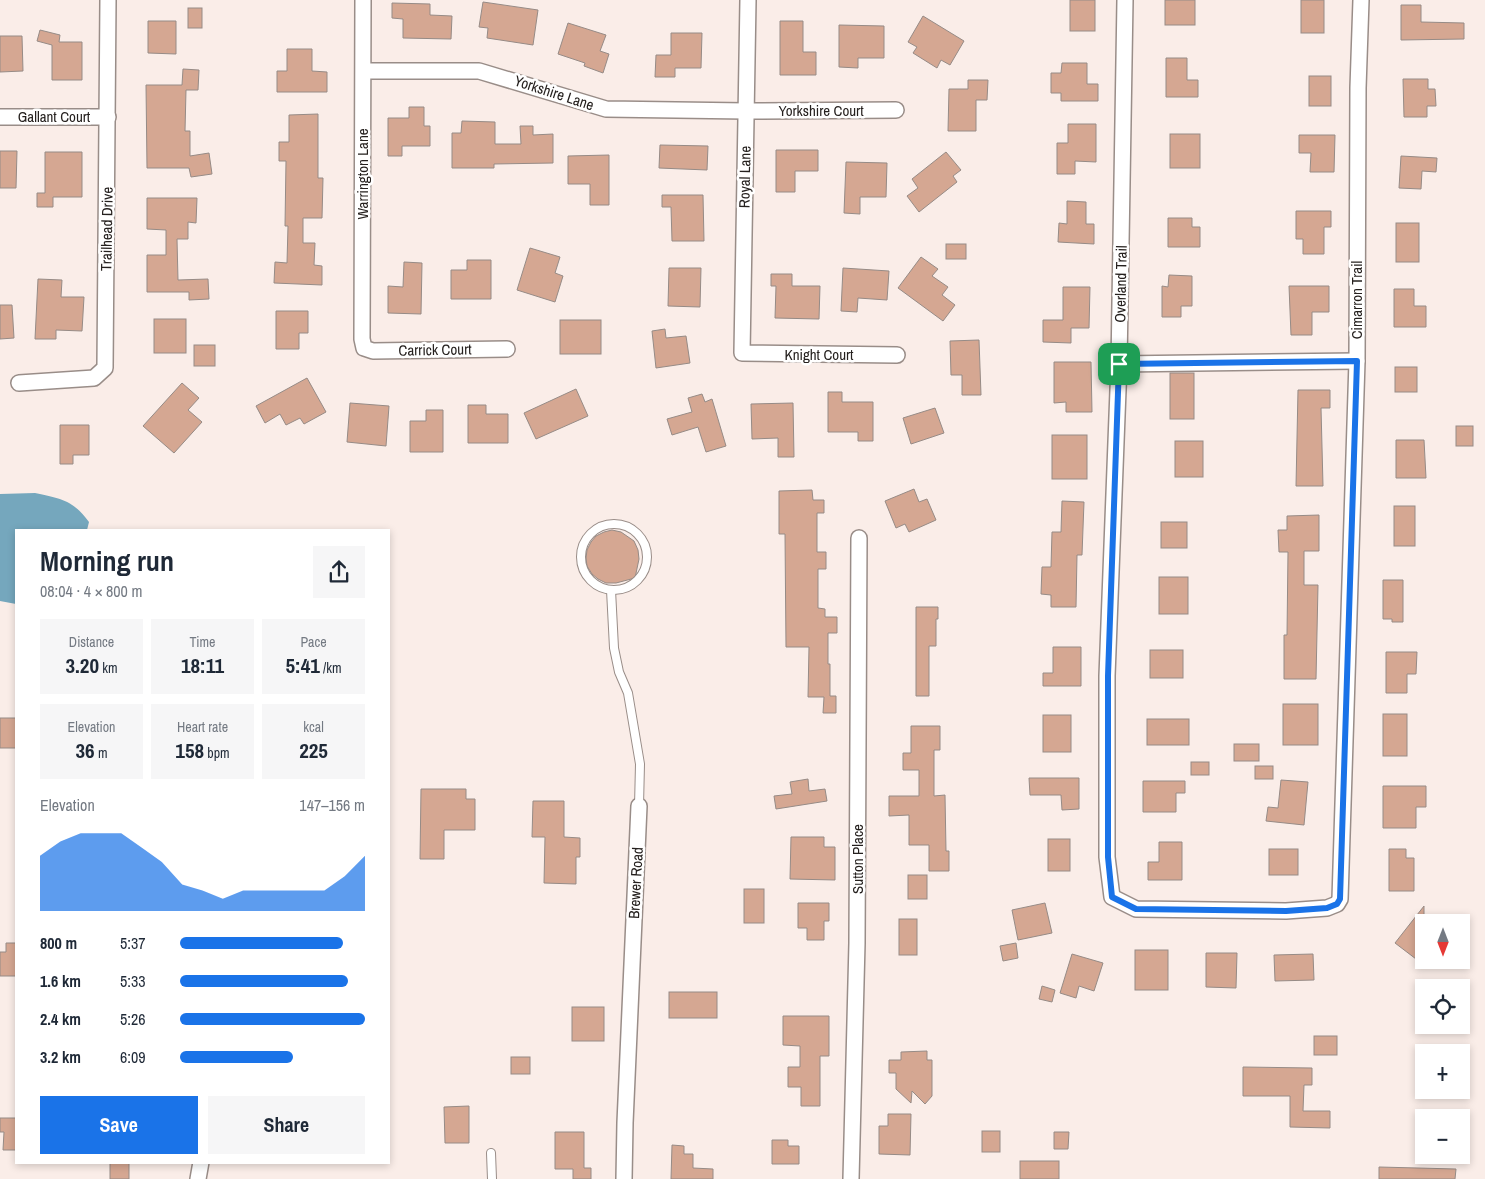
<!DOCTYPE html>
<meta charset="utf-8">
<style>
body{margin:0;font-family:"Archivo Narrow",sans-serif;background:#f6f6f7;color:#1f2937;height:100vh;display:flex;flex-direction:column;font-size:19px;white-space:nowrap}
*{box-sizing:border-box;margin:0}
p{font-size:16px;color:#747a83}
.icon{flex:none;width:28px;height:28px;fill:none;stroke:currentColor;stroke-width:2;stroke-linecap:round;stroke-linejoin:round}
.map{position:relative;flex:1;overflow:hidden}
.details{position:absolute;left:15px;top:529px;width:375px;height:635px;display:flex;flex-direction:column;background:#fff;border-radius:0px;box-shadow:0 2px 8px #0003}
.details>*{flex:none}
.needle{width:32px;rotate:180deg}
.buttons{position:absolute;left:1415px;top:914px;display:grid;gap:10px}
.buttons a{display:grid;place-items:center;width:55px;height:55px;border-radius:0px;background:#fff;box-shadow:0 2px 8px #0003;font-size:25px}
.pin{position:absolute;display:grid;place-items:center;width:42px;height:42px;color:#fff;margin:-21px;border-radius:10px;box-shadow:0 2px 8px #0006}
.round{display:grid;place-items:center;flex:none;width:52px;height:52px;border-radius:0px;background:#f6f6f7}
.summary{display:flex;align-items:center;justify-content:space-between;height:85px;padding:0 25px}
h1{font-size:28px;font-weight:800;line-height:38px}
.figures{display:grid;grid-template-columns:repeat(3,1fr);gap:8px;height:85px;padding:5px 25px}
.figures div{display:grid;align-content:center;border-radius:0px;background:#f6f6f7;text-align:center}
.figures b{font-size:21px;font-weight:800}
.figures small{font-size:14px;font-weight:400}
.figures p{font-size:14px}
.chart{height:140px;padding:10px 25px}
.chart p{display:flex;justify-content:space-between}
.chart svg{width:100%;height:90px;margin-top:5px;fill:#1a73e8;opacity:.7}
.button{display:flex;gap:10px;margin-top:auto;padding:10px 25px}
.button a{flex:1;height:58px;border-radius:0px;background:#1a73e8;color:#fff;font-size:20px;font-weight:800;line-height:58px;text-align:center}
.button a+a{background:#f6f6f7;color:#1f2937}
ul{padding:0 25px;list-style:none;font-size:16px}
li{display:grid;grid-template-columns:80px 60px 1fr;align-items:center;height:38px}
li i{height:12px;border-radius:6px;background:#1a73e8}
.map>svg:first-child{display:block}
.water{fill:#75a7bd}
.building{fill:#d5a792;stroke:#968b86}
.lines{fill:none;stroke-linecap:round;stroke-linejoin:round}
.service-casing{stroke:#998d88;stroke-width:10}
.minor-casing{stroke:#998d88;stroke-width:18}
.service{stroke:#fff;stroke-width:8}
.minor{stroke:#fff;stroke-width:15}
.route-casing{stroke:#fff;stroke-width:10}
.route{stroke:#1a73e8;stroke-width:6}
.labels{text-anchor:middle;stroke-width:5;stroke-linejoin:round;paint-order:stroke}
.street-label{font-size:15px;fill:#25201e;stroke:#fff}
</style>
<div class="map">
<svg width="1485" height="1179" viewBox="0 0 1485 1179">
<rect width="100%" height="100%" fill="#faede8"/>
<!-- water -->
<path class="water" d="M 35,493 C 61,499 72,499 89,522 L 87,530 L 16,530 L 16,604 L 0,601 L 0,494 Z"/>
<!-- building -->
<g class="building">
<rect x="1070" y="0" width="25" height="31"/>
<rect x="1165" y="0" width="30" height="25"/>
<rect x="1301" y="0" width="23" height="33"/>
<polygon points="483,2 538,10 533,45 487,38 488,28 479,27"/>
<polygon points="392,3 430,4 430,15 452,16 451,39 403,38 403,19 392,18"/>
<polygon points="1401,5 1421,5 1421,22 1464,23 1464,39 1401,40"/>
<rect x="188" y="8" width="14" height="20"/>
<polygon points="923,16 964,41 950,65 941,60 937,68 913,53 917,47 908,42"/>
<polygon points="148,21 176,21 176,54 148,53"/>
<polygon points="780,21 803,21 803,52 816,52 816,75 780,75"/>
<polygon points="568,23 606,35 600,51 609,54 603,73 584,66 585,63 558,54"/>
<polygon points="839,25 884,26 884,58 858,58 858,68 839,67"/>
<polygon points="40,30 60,35 59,42 82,42 82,80 52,80 52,45 37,41"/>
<polygon points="671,33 702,33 701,68 675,68 675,77 655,77 656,55 671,55"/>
<polygon points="0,36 22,36 23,71 0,72"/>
<polygon points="287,49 312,49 312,71 327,72 327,92 277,92 277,71 287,71"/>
<polygon points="1166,58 1187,58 1187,80 1198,80 1198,97 1166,97"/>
<polygon points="1062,63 1087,63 1087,84 1098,84 1098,101 1061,101 1061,93 1051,93 1051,73 1061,73"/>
<polygon points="183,69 199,70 198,90 186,90 185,131 190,131 190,156 209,153 212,174 191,177 189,168 147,168 146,85 182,85"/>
<rect x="1309" y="76" width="22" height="30"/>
<polygon points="1403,79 1428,79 1428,89 1435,89 1436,106 1427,106 1427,117 1404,117"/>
<polygon points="968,80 988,80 987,100 976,100 976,131 948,131 949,89 968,89"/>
<polygon points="409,107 424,107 424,126 430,126 430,146 402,146 402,156 388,156 388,118 409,118"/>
<polygon points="318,114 318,178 323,178 322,218 303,218 303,243 315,243 314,265 322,266 322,285 274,283 275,262 287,263 288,226 285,226 286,161 279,161 279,142 289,142 289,115"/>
<polygon points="462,121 495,122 495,144 521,144 520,126 533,126 533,135 553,134 553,163 494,164 494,168 452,168 452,133 461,133"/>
<polygon points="1068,124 1096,124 1096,162 1075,161 1075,174 1057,174 1057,143 1068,143"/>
<rect x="1170" y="134" width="30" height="34"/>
<polygon points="1299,135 1335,135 1334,172 1310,172 1311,153 1299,153"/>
<polygon points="660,145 708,146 707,170 659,168"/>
<polygon points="776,150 818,150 818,171 795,171 795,192 776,192"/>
<polygon points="0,151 17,151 16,188 0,188"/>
<polygon points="45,152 82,152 82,197 53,197 53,207 37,207 37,193 45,193"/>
<polygon points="946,152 961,170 953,176 957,182 919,212 907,196 918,188 912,179"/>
<polygon points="609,155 609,205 590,205 590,184 568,184 568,156"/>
<polygon points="1401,156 1437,158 1436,172 1422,171 1421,189 1399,188"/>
<polygon points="846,162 887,163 886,197 860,197 860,214 844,213"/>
<polygon points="662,195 703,195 704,241 672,241 671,207 662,207"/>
<polygon points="147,198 197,198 196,223 188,222 188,239 177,239 178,280 208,279 209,299 189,300 189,292 147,292 147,255 166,255 166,230 147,229"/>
<polygon points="1067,201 1086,202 1086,224 1094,224 1094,244 1058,242 1059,223 1067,224"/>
<polygon points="1296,211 1331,211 1331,227 1324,227 1324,254 1303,254 1303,239 1296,239"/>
<polygon points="1168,218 1192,218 1192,227 1200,227 1200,247 1168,247"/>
<rect x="1396" y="223" width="23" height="39"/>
<rect x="946" y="244" width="20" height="15"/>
<polygon points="530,248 560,257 555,273 563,276 555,302 517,290"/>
<polygon points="921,257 938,269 932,276 948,287 942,295 955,305 943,321 898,288"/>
<polygon points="467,260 491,260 491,299 451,299 451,270 467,270"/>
<polygon points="404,262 422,263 421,314 388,313 388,286 403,287"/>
<polygon points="669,268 701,268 700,307 668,306"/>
<polygon points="843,268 889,271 887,300 858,298 857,312 841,311"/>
<polygon points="771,274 792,274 792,286 820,286 819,319 775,318 776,286 771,286"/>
<polygon points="1169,275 1192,276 1192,306 1181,306 1181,317 1162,317 1162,286 1168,287"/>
<polygon points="38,279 62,280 61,297 84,297 82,331 56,330 56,339 35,339"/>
<polygon points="1289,286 1329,286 1329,312 1312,312 1312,335 1291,335"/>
<polygon points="1063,287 1090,287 1089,328 1071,328 1071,343 1043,342 1043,320 1063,320"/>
<polygon points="1394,289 1414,289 1414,306 1426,306 1426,327 1394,327"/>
<polygon points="0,305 12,305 14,338 0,339"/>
<polygon points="276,311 308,311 308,333 299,333 299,349 276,349"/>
<rect x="154" y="319" width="32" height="34"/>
<rect x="560" y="320" width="41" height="34"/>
<polygon points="665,329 666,338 686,336 690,363 656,368 652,331"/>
<polygon points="979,340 981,395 962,395 962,375 951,375 950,341"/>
<rect x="194" y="345" width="21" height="21"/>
<polygon points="1054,362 1091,362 1092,412 1066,412 1066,402 1054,403"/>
<rect x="1395" y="367" width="22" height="25"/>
<rect x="1170" y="373" width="24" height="46"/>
<polygon points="307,378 326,412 304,424 300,418 286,425 280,414 265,423 256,406"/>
<polygon points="182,383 199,398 188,410 202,422 174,453 143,426"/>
<polygon points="576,389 588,416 536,439 524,413"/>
<polygon points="1298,390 1330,390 1330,408 1321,408 1323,486 1296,486"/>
<polygon points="828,392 842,392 842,402 873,402 873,441 858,441 858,432 828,432"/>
<polygon points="702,394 705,402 712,399 726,446 706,452 698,427 672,435 667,419 692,412 688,398"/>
<polygon points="350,403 389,406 386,446 347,442"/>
<polygon points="793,403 794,457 778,457 778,438 752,439 751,404"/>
<polygon points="468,405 486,405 486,414 508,414 508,443 468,443"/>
<polygon points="935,408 944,433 911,444 903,418"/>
<polygon points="426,410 443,410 443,452 410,452 410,421 426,421"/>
<polygon points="60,425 89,425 89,455 73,455 73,464 60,464"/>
<rect x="1456" y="426" width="17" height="20"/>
<rect x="1052" y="435" width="35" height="44"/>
<polygon points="1396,440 1424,440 1426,478 1396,478"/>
<rect x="1175" y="441" width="28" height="36"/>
<polygon points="914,489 919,502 927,499 936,520 909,532 905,524 896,528 885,501"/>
<polygon points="812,490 813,500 824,500 824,513 817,513 817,552 826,552 826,569 818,569 818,608 825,609 825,617 837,617 837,633 828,633 828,664 830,664 830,696 836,696 836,713 823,713 824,697 808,697 809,647 786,647 785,534 779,534 779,491"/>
<polygon points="1062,501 1084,502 1082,555 1077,555 1076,607 1051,607 1051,595 1041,594 1042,567 1051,567 1052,532 1061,532"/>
<rect x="1394" y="506" width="21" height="40"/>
<polygon points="1319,515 1319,551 1304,551 1304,585 1318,585 1316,679 1284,679 1284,635 1287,635 1288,552 1279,552 1278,530 1287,530 1287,516"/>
<rect x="1161" y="522" width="26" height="26"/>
<polygon points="612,530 621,532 634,541 638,550 639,559 635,578 616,583 606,583 598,579 592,574 587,566 586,558 587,550 591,542 596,536 604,532"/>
<rect x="1159" y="577" width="29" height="37"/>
<polygon points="1383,580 1403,580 1403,622 1392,622 1392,619 1383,619"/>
<polygon points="916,607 938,607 938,619 936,619 936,646 929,646 929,696 916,696"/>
<polygon points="1053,647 1081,647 1081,686 1043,686 1043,673 1053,673"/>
<rect x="1150" y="650" width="33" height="28"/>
<polygon points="1386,652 1417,652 1416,674 1407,674 1407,693 1386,693"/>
<rect x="1283" y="704" width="35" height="41"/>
<rect x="1383" y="714" width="24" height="42"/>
<rect x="1043" y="715" width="28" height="37"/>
<rect x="0" y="718" width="16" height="30"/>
<rect x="1147" y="719" width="42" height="26"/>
<polygon points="911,726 940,726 940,750 934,750 934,796 945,795 946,851 949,851 949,871 929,871 929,845 909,845 909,815 889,816 889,796 919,796 919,770 903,770 903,753 911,753"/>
<rect x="1234" y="744" width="25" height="17"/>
<rect x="1191" y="762" width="18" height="13"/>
<rect x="1255" y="766" width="18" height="13"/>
<polygon points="1029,778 1079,778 1079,809 1062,810 1061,795 1030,795"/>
<polygon points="808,779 809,791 825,789 827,801 776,809 774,796 792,794 790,782"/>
<polygon points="1281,780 1308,782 1304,825 1266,821 1268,807 1278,808"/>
<polygon points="1143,781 1185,781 1185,793 1176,793 1176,812 1143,812"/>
<polygon points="1383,786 1426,786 1426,807 1416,807 1416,828 1383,828"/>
<polygon points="421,789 466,789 466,799 475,799 475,830 444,830 444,859 420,859"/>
<polygon points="533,801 564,801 564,837 580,838 580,857 576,857 576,884 544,883 545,837 532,837"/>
<polygon points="791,837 824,837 824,847 835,847 835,880 790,879"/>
<rect x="1048" y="839" width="22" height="32"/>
<polygon points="1159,842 1182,842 1182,880 1148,880 1148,862 1159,862"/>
<rect x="1269" y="849" width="29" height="26"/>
<polygon points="1389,849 1406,849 1406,858 1414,858 1414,891 1389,891"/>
<rect x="908" y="875" width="19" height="24"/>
<rect x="744" y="889" width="20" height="34"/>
<polygon points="798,903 829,903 829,921 824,921 824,940 807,940 807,928 798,928"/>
<polygon points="1045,903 1052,933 1018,940 1012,910"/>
<polygon points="1424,906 1424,949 1416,959 1395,943"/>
<rect x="899" y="919" width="18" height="36"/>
<polygon points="6,943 16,943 16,976 0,976 0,952 6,952"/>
<polygon points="1016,943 1018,958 1003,961 1000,946"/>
<rect x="1135" y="950" width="33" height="40"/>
<polygon points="1206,953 1237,953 1236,988 1206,987"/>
<polygon points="1072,954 1103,963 1094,991 1079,986 1076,998 1060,993"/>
<polygon points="1313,954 1314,980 1275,981 1274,955"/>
<polygon points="1042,986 1055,990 1052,1002 1039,999"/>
<rect x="669" y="992" width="48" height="26"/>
<rect x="572" y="1007" width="32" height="34"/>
<polygon points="783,1016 829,1016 829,1056 820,1056 820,1106 801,1106 801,1087 788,1087 788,1067 800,1067 800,1046 783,1045"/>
<rect x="1314" y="1036" width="23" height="19"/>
<polygon points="927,1051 927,1060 932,1060 932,1096 925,1104 912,1091 911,1103 896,1089 896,1073 889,1073 889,1060 901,1060 901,1052"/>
<rect x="511" y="1057" width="19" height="17"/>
<polygon points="1243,1067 1312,1068 1312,1085 1304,1085 1303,1111 1330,1111 1330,1128 1290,1127 1290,1096 1243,1096"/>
<polygon points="469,1106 469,1143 445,1143 444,1107"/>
<polygon points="888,1114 911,1114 910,1155 879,1154 879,1126 888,1126"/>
<polygon points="0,1118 16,1118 16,1150 3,1150 4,1132 0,1132"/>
<rect x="982" y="1131" width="18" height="21"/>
<polygon points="555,1132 584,1132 584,1168 591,1168 591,1179 573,1179 573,1169 555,1169"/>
<polygon points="1054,1132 1069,1132 1068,1149 1054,1149"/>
<polygon points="772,1140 788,1140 788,1146 799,1146 799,1164 772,1164"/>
<polygon points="672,1145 684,1146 684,1154 693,1154 693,1168 713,1169 713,1179 671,1179"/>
<rect x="1020" y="1161" width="39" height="18"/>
<rect x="110" y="1162" width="19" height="17"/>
<polygon points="1379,1167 1456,1169 1455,1179 1379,1179"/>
</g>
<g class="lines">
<!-- service casing -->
<g class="service-casing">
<g id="service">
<circle cx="614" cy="557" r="33"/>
<polyline points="611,590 614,648 619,672 628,693 640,764 639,806"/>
<polyline points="491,1153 492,1179"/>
</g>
</g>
<!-- minor casing -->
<g class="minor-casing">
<g id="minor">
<polyline points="363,0 362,339 364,348 373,351 507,349"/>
<polyline points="748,0 742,353 897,355"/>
<polyline points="1125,0 1119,364 1107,676 1107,857 1112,897 1136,909 1286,911 1327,908 1337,904 1340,899 1357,361 1358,88 1361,0"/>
<polyline points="364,71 479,71 606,109 746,111 896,110"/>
<polyline points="0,117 108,117"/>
<polyline points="1119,364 1357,361"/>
<polyline points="19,383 94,378 105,368 108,0"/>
<polyline points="198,1179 201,1162"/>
<polyline points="624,1179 625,1123 639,806"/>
<polyline points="851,1179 857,943 859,538"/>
</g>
</g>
<!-- service -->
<use href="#service" class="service"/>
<!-- minor -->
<use href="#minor" class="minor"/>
</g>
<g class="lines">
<!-- route casing -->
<g class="route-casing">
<polygon id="route" points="1357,361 1340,899 1337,904 1327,908 1286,911 1136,909 1112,897 1108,857 1108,676 1119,364"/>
</g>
<!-- route -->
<use href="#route" class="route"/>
</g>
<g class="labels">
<!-- street labels -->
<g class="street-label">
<text transform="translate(554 93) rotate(18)" y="5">Yorkshire Lane</text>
<text x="821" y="116">Yorkshire Court</text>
<text x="54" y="122">Gallant Court</text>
<text transform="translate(363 174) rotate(-90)" y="5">Warrington Lane</text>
<text transform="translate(745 177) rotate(-89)" y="5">Royal Lane</text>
<text transform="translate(107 229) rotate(-89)" y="5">Trailhead Drive</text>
<text transform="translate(1121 284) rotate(-89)" y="5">Overland Trail</text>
<text transform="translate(1357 300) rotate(-90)" y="5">Cimarron Trail</text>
<text transform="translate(435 350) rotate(-1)" y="5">Carrick Court</text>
<text x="819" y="360">Knight Court</text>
<text transform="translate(858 859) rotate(-90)" y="5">Sutton Place</text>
<text transform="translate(636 883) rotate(-87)" y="5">Brewer Road</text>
</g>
</g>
</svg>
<div class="buttons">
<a><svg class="needle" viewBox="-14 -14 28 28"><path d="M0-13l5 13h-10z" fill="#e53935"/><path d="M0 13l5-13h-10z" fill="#747a83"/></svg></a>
<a><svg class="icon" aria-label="locate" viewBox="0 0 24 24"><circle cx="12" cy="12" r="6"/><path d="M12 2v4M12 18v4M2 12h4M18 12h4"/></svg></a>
<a>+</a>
<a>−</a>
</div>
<div class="pin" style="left:1119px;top:364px;background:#1e9e55"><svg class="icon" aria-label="arrive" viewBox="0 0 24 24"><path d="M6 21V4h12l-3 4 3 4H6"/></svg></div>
<section class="details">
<div class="summary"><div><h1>Morning run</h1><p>08:04 · 4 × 800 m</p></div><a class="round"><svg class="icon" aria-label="share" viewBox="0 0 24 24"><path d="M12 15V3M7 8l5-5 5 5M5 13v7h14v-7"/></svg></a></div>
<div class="figures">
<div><p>Distance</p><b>3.20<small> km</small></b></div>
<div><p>Time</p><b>18:11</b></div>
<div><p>Pace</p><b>5:41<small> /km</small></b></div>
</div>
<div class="figures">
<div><p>Elevation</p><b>36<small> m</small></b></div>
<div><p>Heart rate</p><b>158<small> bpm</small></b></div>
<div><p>kcal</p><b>225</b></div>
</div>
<div class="chart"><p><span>Elevation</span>147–156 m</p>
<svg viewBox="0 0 160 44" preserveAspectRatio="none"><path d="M0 44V17L10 10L20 6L30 6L40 6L50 13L60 20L70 31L80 34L90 38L100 34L110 34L120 34L130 34L140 34L150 27L160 17V44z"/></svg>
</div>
<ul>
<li><b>800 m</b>5:37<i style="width:88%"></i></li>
<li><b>1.6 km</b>5:33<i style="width:91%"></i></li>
<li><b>2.4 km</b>5:26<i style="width:100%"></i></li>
<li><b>3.2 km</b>6:09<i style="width:61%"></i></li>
</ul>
<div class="button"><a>Save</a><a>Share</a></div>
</section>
</div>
